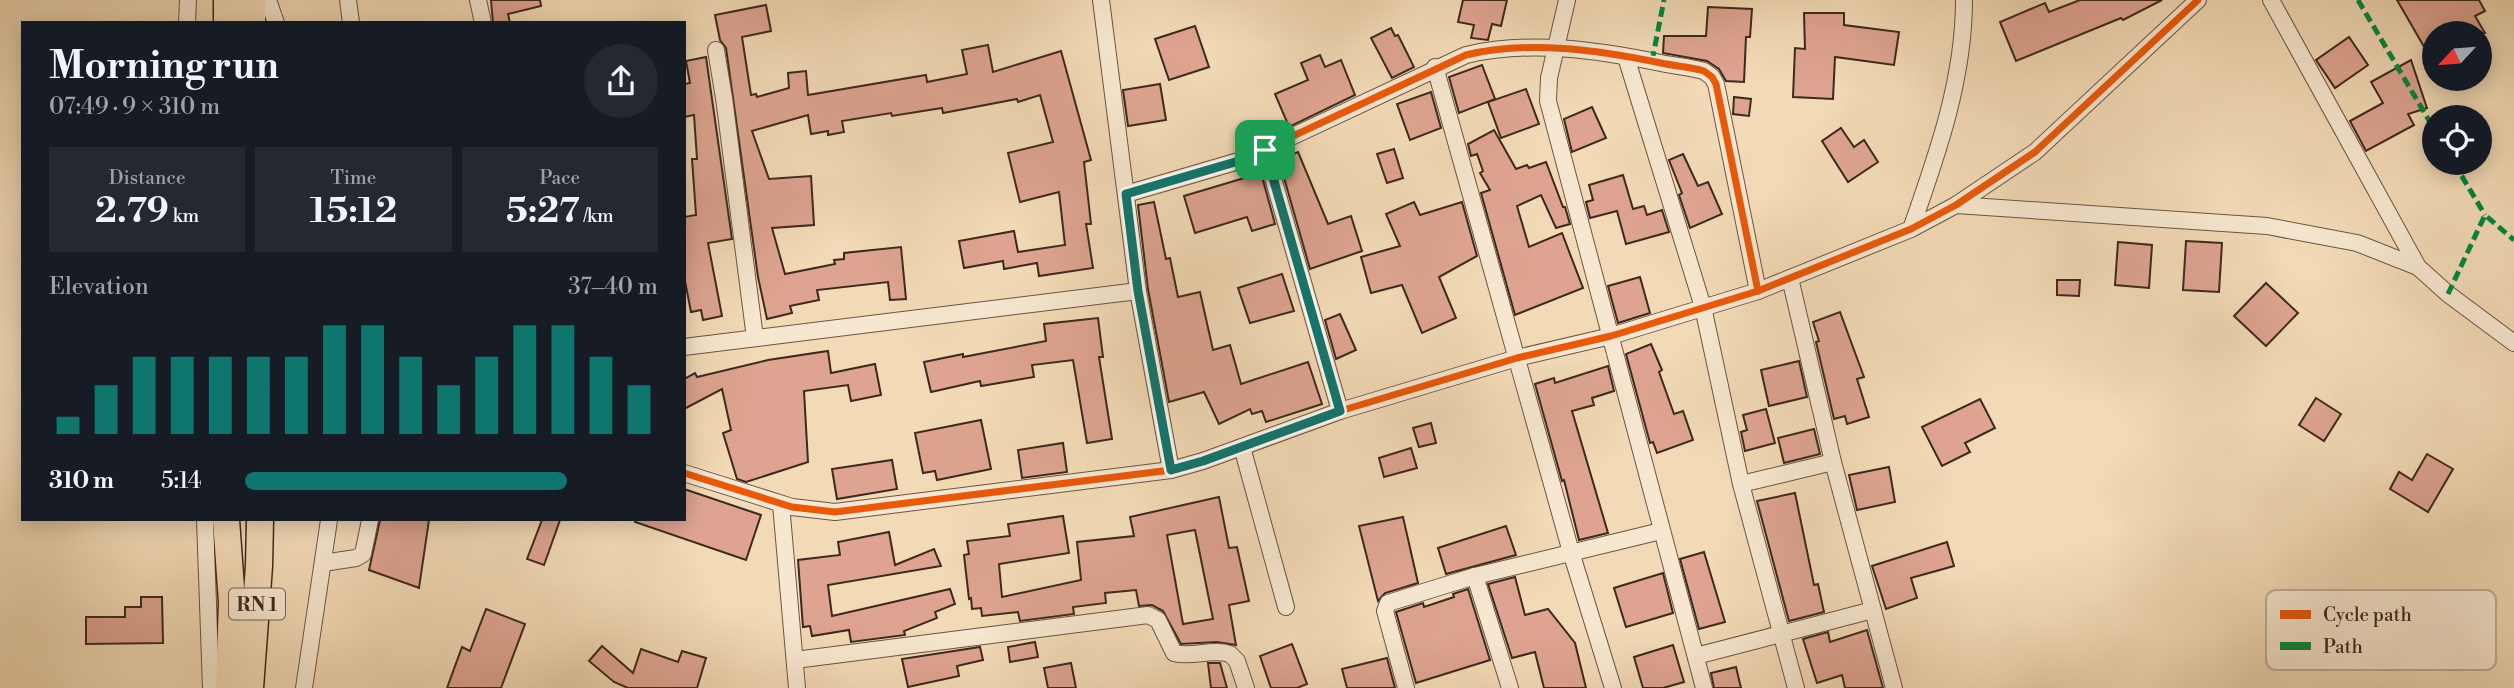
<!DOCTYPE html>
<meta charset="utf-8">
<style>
body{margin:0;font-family:"Libre Bodoni",serif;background:#242831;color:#f1f3f6;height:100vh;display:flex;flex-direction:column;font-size:26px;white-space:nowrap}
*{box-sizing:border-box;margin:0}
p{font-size:23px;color:#9ea1a6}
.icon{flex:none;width:38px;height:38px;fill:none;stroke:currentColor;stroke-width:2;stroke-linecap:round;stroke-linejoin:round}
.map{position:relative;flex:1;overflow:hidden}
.sheet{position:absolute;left:21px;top:21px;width:665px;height:500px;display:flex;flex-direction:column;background:#171b24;border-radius:0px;box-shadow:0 4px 18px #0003}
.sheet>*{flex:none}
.needle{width:46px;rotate:244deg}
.controls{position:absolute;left:2422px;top:21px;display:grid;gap:14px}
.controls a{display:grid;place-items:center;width:70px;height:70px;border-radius:50%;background:#171b24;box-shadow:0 4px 18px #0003;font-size:35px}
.pin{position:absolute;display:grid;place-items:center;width:60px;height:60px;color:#fff;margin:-30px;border-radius:14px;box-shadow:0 4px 10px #0006}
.round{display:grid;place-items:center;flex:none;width:74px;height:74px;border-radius:37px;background:#242831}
.headline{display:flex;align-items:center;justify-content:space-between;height:119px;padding:0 28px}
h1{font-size:38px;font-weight:800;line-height:52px}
.metrics{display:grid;grid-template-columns:repeat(3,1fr);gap:10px;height:119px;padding:7px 28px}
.metrics div{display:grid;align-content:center;border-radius:0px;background:#242831;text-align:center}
.metrics b{font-size:35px;font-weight:800}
.metrics small{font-size:19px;font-weight:400}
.metrics p{font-size:19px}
.chart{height:196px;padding:14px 28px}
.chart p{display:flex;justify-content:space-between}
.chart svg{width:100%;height:126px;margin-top:7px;stroke:#0f766e;stroke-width:6}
ul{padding:0 28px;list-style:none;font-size:23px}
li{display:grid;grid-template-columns:112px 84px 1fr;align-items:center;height:52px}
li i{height:18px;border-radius:9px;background:#0f766e}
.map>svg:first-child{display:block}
.building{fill:#dea491;stroke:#3d291d;stroke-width:2;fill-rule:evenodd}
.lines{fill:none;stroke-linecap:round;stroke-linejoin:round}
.minor-casing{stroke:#6a5543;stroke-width:18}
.trunk-casing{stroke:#3d291d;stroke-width:29}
.minor{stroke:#f7e7d0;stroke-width:16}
.trunk{stroke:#f2dab6;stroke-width:26}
.quiet{stroke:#00873e;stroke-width:5;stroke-dasharray:10 5;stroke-linecap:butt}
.cycleway-casing{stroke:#f7e7d0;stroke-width:11}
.cycleway{stroke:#e8590c;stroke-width:7}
.route-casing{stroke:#fff;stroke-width:14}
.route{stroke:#0f766e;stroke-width:9}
.labels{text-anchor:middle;stroke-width:6;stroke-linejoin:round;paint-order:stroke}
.shield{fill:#f7e7d0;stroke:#756253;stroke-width:2}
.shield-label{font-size:19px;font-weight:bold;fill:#3d291d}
.key{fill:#f7e7d0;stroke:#bfae9a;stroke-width:2}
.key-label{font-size:19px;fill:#3d291d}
</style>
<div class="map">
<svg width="2514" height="688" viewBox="0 0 2514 688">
<rect width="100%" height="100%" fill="#f2dab6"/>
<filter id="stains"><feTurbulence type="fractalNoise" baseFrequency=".00286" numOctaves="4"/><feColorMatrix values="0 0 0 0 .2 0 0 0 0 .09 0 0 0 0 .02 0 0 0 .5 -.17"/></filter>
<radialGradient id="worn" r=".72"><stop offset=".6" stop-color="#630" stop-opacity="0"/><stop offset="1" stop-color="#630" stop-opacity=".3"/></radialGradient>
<!-- building -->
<g class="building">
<polygon points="491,0 540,0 541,6 508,14 510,23 493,23"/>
<polygon points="1463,0 1507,0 1501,26 1492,24 1488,40 1471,38 1474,25 1458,22"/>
<polygon points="2080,0 2162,0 2123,20 2121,18 2016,61 2000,22 2045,3 2049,12"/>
<polygon points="2397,0 2479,0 2485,11 2475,16 2485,33 2434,33 2434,64"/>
<polygon points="766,5 771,31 742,37 751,95 756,94 757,97 789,88 788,73 806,71 808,95 926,75 927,82 967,74 962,50 988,45 993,72 1061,51 1091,160 1084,162 1091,224 1086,224 1093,268 1039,276 1037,263 1004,269 1003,261 964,268 959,241 1014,231 1018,252 1065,245 1059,192 1020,202 1008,153 1053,142 1040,95 1018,102 1017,99 943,113 942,108 892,116 891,113 842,121 844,132 828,135 828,131 811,134 808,115 752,131 769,179 811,176 814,225 772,228 785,274 835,264 834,260 844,259 844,253 901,247 906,299 890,300 888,282 817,290 819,300 790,306 792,313 767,319 758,277 726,48 720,40 715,15"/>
<polygon points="1708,7 1752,9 1750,37 1746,37 1744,82 1726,81 1719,69 1707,61 1663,53 1664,36 1706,36"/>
<polygon points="1804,13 1844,13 1844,25 1899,32 1894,65 1835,57 1833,99 1793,97 1795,48 1805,49"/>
<polygon points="1195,26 1209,67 1169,80 1155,39"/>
<polygon points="1391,28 1395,36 1398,35 1414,67 1392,78 1371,38"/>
<polygon points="2349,37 2368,65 2335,88 2316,60"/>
<polygon points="1320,55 1325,67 1341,60 1355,95 1289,127 1275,94 1308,80 1301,63"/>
<polygon points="706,57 732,239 708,243 722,316 703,320 701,310 691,312 684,276 684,217 696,215 692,159 697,159 694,115 684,117 684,84 690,83 686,61"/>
<polygon points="2411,60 2427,108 2408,114 2414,125 2366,151 2350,121 2383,103 2371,82"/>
<polygon points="1482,65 1495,99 1459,113 1449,77"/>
<polygon points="1160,84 1166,120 1128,126 1123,90"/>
<polygon points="1526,89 1539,124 1501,138 1488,102"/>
<polygon points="1431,92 1441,128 1410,140 1397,104"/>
<polygon points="1734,97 1751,99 1749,116 1733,114"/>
<polygon points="1592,107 1606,138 1572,152 1564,119"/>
<polygon points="1841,128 1854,147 1864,140 1878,162 1848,182 1822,141"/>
<polygon points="1494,130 1516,169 1527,165 1529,168 1546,162 1563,207 1565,207 1570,224 1556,228 1541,195 1517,206 1529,247 1562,233 1583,288 1515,315 1481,193 1490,190 1480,173 1483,171 1477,154 1471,156 1468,144"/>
<polygon points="1394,149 1403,178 1387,183 1377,154"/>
<polygon points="1298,152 1328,224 1351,216 1362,251 1310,269 1279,160"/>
<polygon points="1683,154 1698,186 1708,182 1722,214 1690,228 1679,195 1682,193 1669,160"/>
<polygon points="1261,173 1275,224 1252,231 1247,217 1195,233 1184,196"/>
<polygon points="1623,175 1633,209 1644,206 1647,215 1662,210 1669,232 1626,244 1617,211 1590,218 1586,202 1593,200 1589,185"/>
<polygon points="1154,202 1166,259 1170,258 1178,297 1200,292 1213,350 1230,345 1241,384 1308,362 1322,404 1266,422 1262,411 1252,414 1250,409 1219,424 1204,392 1169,402 1148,289 1138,205"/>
<polygon points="1414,202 1420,215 1462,202 1477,256 1439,277 1456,318 1422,333 1402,285 1371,293 1361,257 1400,246 1386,214"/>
<polygon points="2186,241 2222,243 2219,292 2183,290"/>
<polygon points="2118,242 2152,245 2149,288 2115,285"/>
<polygon points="1282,274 1294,311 1250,323 1238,288"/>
<polygon points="1640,277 1650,313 1618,323 1608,286"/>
<polygon points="2057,280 2080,280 2079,296 2057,295"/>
<polygon points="2266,283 2298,313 2266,346 2234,316"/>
<polygon points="1840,312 1864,377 1857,379 1869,417 1847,424 1845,416 1834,419 1816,342 1819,341 1813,322"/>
<polygon points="1340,314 1356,350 1336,359 1325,320"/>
<polygon points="1098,318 1103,357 1099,357 1112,439 1087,443 1073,360 1032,365 1034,377 981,386 980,381 931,392 924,362 963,354 963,357 1046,341 1044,324"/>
<polygon points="1651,344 1662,370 1659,372 1674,414 1683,411 1693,440 1657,453 1653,442 1650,443 1626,354"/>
<polygon points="828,351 831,373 875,364 881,395 851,401 848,385 804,391 808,462 746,482 737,479 723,433 731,430 722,389 684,409 684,379 695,373 697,377 768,360"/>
<polygon points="1799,361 1807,397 1769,406 1761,370"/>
<polygon points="1608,366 1614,391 1592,398 1594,405 1572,411 1608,533 1579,540 1564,480 1562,481 1535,384 1554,378 1555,383"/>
<polygon points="2316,398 2341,414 2324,441 2299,425"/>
<polygon points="1980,399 1995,428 1965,443 1970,452 1942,466 1922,427"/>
<polygon points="1766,409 1775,443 1745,451 1741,432 1747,430 1743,415"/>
<polygon points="981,420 991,469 937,480 935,471 923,473 915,433"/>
<polygon points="1431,423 1436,443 1419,447 1413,428"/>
<polygon points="1814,429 1820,454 1784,463 1778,438"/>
<polygon points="1063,443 1067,472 1022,478 1018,450"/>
<polygon points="1411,448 1417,468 1384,477 1379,458"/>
<polygon points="2427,454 2453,469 2428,512 2390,489 2399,472 2412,480"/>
<polygon points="892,460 897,489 837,499 832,469"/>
<polygon points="1889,467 1895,502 1857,510 1849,475"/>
<polygon points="684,489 761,515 746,560 635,522 636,520 684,520"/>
<polygon points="1795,493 1814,585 1818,584 1824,612 1789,621 1757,501"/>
<path d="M 1219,497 L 1229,548 L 1237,547 L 1249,601 L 1229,605 L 1236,645 L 1217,642 L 1181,644 L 1163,611 L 1152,605 L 1139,606 L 1136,590 L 1105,593 L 1106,603 L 1073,607 L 1074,614 L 1020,621 L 1018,612 L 982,616 L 981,608 L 972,609 L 971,598 L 969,599 L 964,555 L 969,554 L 967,541 L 1010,536 L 1008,524 L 1063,516 L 1069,553 L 999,564 L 1002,597 L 1081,580 L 1077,542 L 1134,536 L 1130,517 ZM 1195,530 L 1213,619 L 1183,624 L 1167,535 Z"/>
<polygon points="1403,517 1418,583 1385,593 1378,601 1359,526"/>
<polygon points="380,520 429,520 419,588 369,570"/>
<polygon points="542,520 560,520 544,565 527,559"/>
<polygon points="1506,526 1516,555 1446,574 1438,548"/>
<polygon points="889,532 895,565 934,549 941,566 828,585 832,616 950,589 955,604 935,612 937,618 904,631 905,635 851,642 849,630 812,636 810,626 803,627 798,560 840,555 838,542"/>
<polygon points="1947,542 1954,566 1911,578 1917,598 1886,609 1872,566"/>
<polygon points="1704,552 1725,622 1699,629 1680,559"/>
<polygon points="1663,573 1673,613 1626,627 1614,588"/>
<polygon points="1515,577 1525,615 1548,609 1575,643 1586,688 1544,688 1535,652 1512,658 1488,584"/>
<polygon points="1468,589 1490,660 1416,683 1396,612 1423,603 1424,607 1454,597 1453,594"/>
<polygon points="141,597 162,597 163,643 86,644 86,617 125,617 125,607 141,607"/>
<polygon points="486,609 525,624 501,688 447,688 462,647 470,651"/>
<polygon points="1867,630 1883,688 1845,688 1842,675 1817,683 1803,639 1828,632 1830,642"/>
<polygon points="1035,642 1038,657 1010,662 1008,647"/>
<polygon points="1292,644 1307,684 1297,688 1271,688 1260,656"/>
<polygon points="1673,645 1684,682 1663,688 1643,688 1634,657"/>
<polygon points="602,646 633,673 641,649 678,662 682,651 706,658 697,688 628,688 614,682 589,661"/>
<polygon points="980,647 983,660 957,666 959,676 908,687 902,659"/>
<polygon points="1387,658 1395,688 1347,688 1342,669"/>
<polygon points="1071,663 1076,688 1048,688 1044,668"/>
<polygon points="1208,663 1220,663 1227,688 1211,688"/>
<polygon points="1736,667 1741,688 1714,688 1711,673"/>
</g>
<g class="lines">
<!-- minor casing -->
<g class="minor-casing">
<g id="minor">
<polyline points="268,0 276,23"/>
<polyline points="348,0 351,23"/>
<polyline points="478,0 483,23"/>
<polyline points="1101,0 1138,291 1171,470"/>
<polyline points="1567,0 1549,78 1548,101 1704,688"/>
<polyline points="2271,0 2418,267 2448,294 2514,343"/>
<polyline points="187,23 188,0"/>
<polyline points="716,50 724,98 755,338"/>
<polyline points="1626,57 1703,307 1741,484 1796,688"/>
<polyline points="1435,67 1571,552 1613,688"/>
<polyline points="1265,150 1340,411"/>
<path d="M 1126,194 L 1242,160 L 1466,55 C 1529,40 1598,50 1661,63 C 1675,66 1690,67 1704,71 L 1712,77 L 1716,84 L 1758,291"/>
<polyline points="1956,205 2267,226 2357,243 2418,267"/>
<path d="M 1911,229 C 1937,155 1964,80 1964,0"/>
<polyline points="1790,278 1833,462 1894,688"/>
<polyline points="684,347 1138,291"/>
<polyline points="1242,447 1286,607"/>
<polyline points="684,473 792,507 835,512 1171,470 1203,461 1340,411 1517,358 1611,336 1758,291 1911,229 1956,205 2035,152 2198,0"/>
<polyline points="1741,484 1833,462"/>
<polyline points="781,504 797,688"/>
<polyline points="205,520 211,688"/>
<polyline points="323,563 356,558 363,554 370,520"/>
<polyline points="1475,576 1510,688"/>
<polyline points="1696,656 1873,610"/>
<path d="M 795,660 L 1148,615 L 1158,620 L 1174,653 C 1192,658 1212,648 1230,654 L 1237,661 L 1246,688"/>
<polyline points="304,688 329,520"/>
<polyline points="1406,688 1385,611 1388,603 1475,576 1661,531"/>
</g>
</g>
<!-- trunk casing -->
<g class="trunk-casing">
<g id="trunk">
<polyline points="227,23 227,0"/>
<polyline points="252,23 252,0"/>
<polyline points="226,520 232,602 229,688"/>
<polyline points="250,688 259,566 260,520"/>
</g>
</g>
<!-- minor -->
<use href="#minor" class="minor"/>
<!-- trunk -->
<use href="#trunk" class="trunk"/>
<!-- quiet -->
<g class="quiet">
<polyline points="2358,0 2434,129"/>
<polyline points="1652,61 1664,0"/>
<polyline points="2454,163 2485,215"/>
<polyline points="2448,294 2485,215 2514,240"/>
</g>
<!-- cycleway casing -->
<g class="cycleway-casing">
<g id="cycleway">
<path d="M 1126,194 L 1242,160 L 1466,55 C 1529,40 1598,50 1661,63 C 1675,66 1690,67 1704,71 L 1712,77 L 1716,84 L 1758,291"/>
<polyline points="684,473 792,507 835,512 1171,470 1203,461 1340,411 1517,358 1611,336 1758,291 1911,229 1956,205 2035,152 2198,0"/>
</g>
</g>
<!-- cycleway -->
<use href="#cycleway" class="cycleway"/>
</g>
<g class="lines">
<!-- route casing -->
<g class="route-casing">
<polygon id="route" points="1265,150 1340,411 1203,461 1171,470 1138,291 1126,194 1242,160"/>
</g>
<!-- route -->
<use href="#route" class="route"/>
</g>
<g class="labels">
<!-- shield labels -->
<rect class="shield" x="229" y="588.5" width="56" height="31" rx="5"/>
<g class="shield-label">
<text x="257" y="611">RN 1</text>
</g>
</g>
<!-- legend -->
<rect x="2266" y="590" width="230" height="80" rx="10" class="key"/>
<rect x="2280" y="610" width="31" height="9" fill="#e8590c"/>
<rect x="2280" y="642" width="31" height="8" fill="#00873e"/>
<g class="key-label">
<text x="2323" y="621">Cycle path</text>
<text x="2323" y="653">Path</text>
</g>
<rect width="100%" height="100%" filter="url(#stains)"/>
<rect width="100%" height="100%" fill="url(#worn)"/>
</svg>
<div class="controls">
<a><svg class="needle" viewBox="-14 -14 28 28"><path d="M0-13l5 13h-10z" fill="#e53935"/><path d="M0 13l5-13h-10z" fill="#9ea1a6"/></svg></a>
<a><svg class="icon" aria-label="locate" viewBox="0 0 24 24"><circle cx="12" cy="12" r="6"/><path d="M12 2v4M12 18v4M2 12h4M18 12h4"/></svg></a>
</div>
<div class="pin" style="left:1265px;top:150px;background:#1e9e55"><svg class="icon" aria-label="arrive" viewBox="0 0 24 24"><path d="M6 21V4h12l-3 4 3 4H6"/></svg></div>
<section class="sheet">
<div class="headline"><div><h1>Morning run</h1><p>07:49 · 9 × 310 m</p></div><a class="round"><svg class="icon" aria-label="share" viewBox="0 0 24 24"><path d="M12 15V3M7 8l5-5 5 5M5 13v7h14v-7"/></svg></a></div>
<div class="metrics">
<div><p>Distance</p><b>2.79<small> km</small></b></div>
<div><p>Time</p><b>15:12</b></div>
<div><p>Pace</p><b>5:27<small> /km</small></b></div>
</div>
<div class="chart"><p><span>Elevation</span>37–40 m</p>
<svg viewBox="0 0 160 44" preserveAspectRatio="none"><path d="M5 44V38M15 44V27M25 44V17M35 44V17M45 44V17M55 44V17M65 44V17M75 44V6M85 44V6M95 44V17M105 44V27M115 44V17M125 44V6M135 44V6M145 44V17M155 44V27"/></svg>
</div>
<ul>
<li><b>310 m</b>5:14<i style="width:78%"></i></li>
</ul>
</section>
</div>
